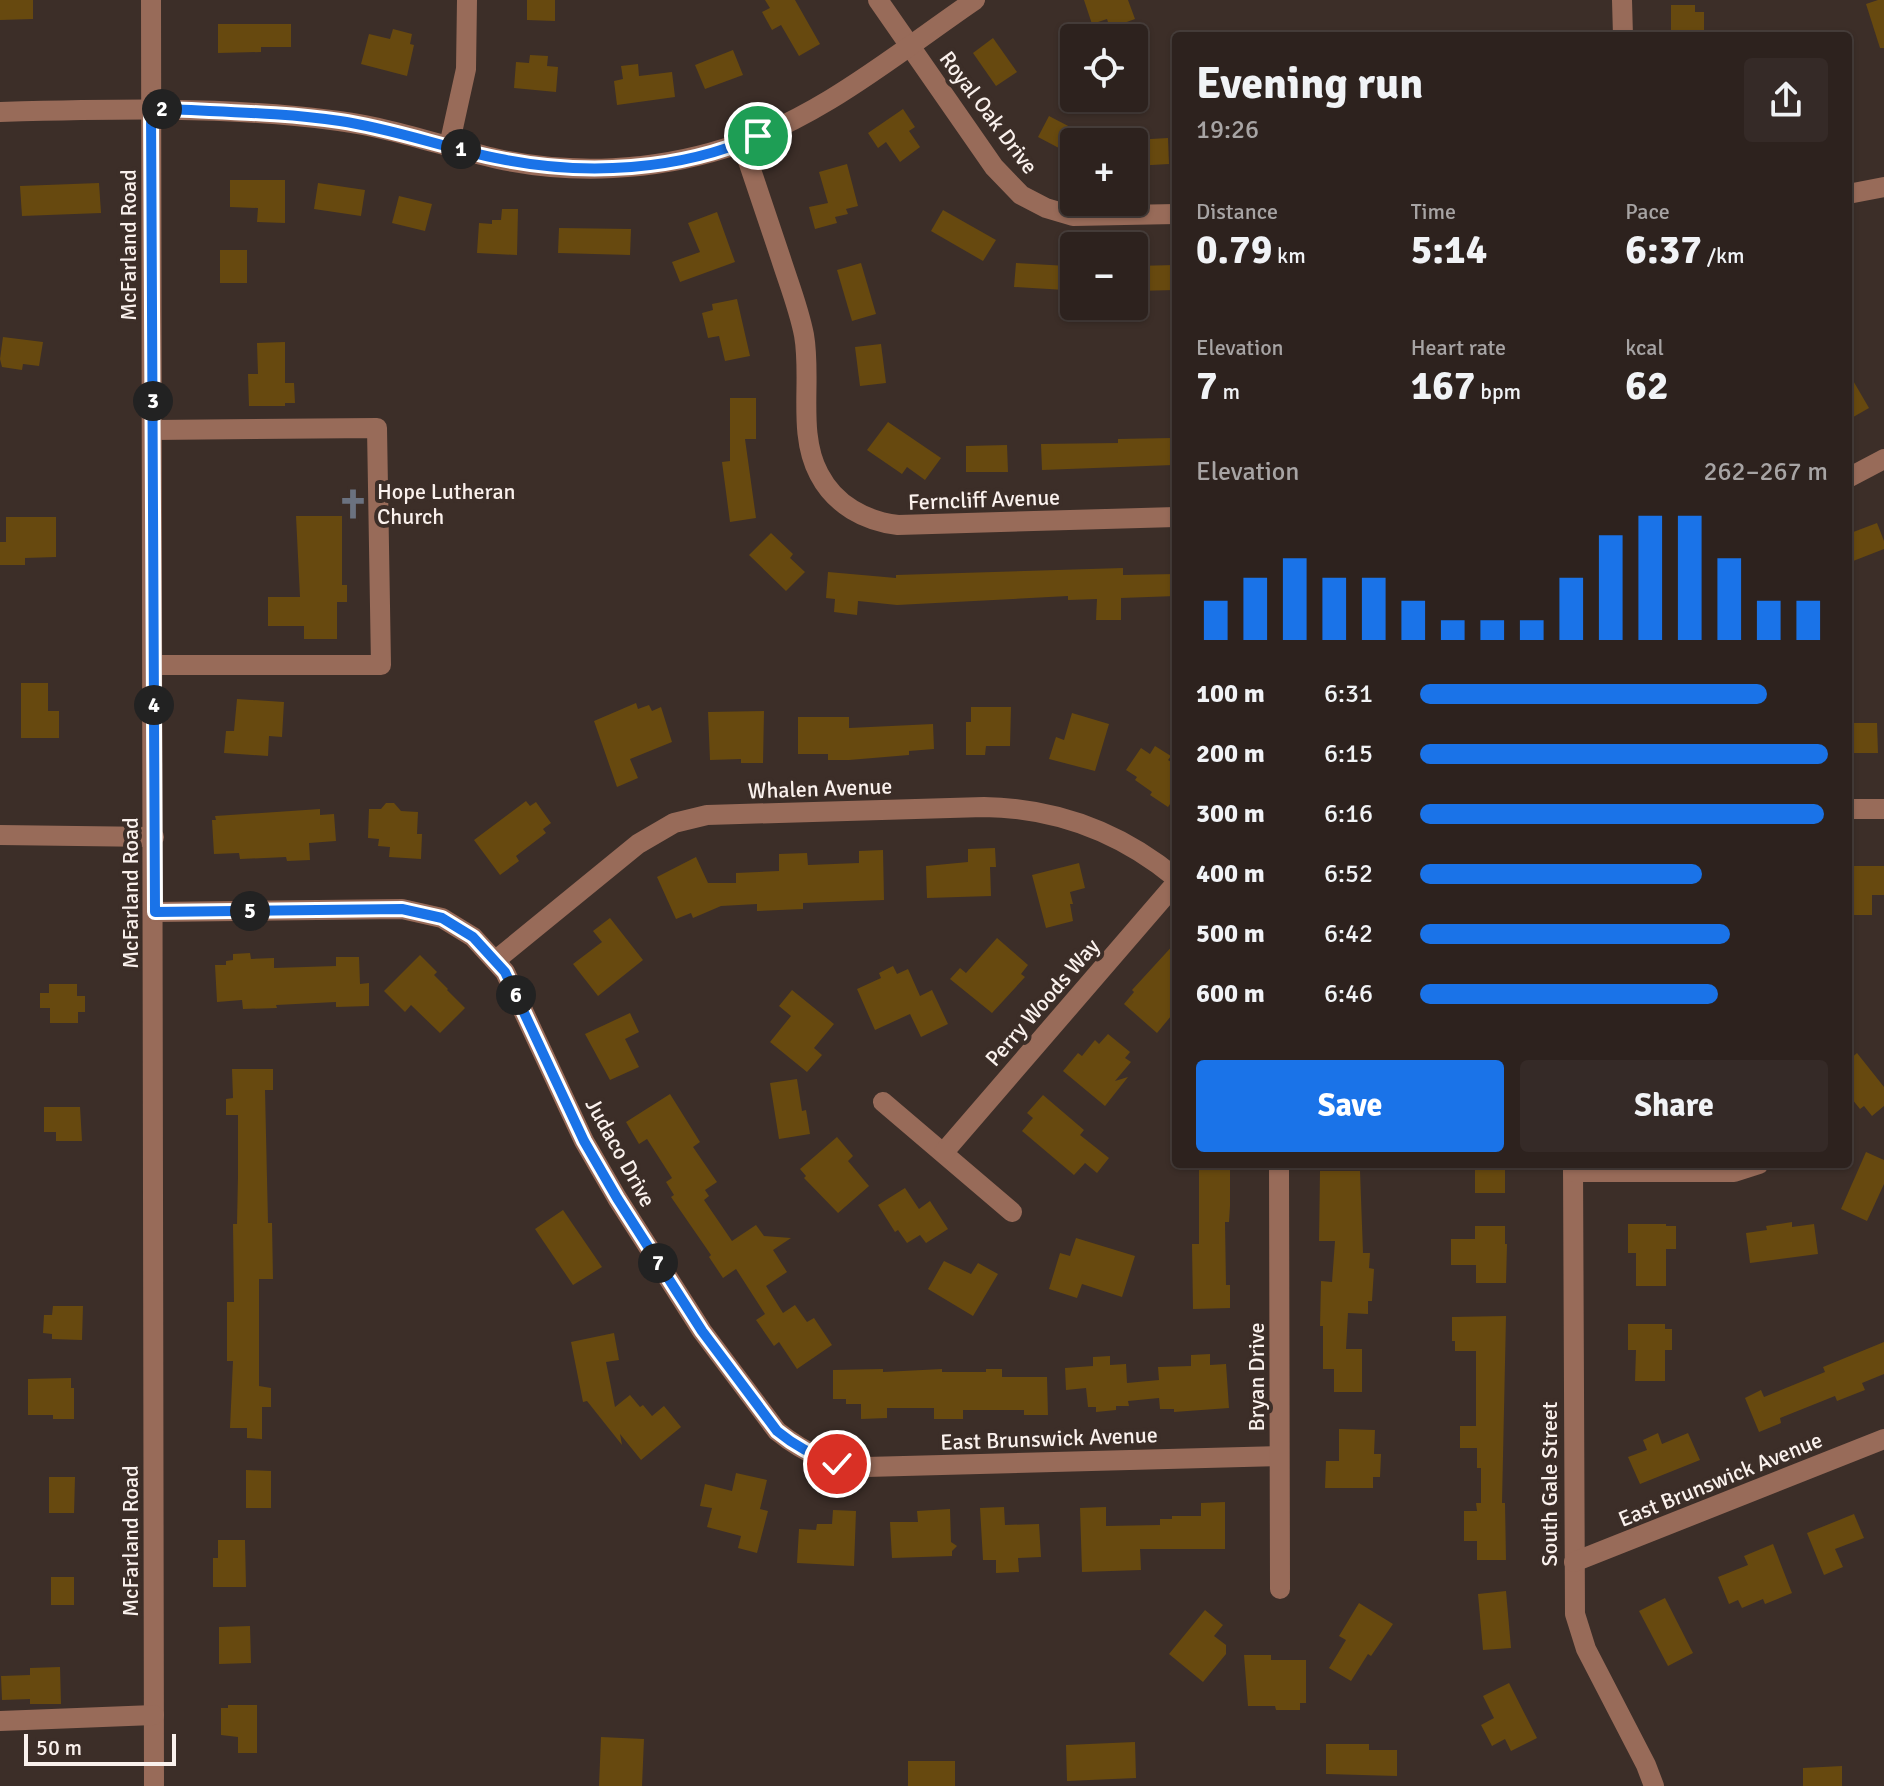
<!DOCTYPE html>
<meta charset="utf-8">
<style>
body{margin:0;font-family:Signika,sans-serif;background:#352a27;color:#f1f3f6;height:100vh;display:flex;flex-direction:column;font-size:30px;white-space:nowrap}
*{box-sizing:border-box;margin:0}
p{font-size:26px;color:#a7a4a4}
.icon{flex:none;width:44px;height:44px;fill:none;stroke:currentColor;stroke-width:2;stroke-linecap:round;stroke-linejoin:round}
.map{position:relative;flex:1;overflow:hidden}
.panel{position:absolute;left:1172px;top:32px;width:680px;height:1136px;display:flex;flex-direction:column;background:#2d221e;border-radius:8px;box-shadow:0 2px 6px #0004,0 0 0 2px #483f3c}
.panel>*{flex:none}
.fabs{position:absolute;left:1060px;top:24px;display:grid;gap:16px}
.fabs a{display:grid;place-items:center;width:88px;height:88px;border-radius:8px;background:#2d221e;box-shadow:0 2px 6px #0004,0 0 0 2px #483f3c;font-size:40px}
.scale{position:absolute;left:24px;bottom:20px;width:152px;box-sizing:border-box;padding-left:8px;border:4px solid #faf1ed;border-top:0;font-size:22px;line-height:28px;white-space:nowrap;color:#faf1ed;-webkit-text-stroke:6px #3c2e28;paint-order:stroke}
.pin{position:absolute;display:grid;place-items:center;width:68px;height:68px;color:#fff;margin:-34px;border:4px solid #fff;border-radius:50%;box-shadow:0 2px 8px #0007}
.km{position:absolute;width:40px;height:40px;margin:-20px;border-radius:50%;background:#222;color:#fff;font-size:22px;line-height:40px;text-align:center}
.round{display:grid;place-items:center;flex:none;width:84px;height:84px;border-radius:8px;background:#352a27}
.summary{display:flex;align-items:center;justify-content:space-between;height:136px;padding:0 24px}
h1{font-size:44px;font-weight:700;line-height:60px}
.metrics{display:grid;grid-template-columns:repeat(3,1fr);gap:12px;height:136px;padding:8px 24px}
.metrics div{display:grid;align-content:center}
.metrics b{font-size:40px;font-weight:700}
.metrics small{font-size:22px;font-weight:400}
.metrics p{font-size:22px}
.chart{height:224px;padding:16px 24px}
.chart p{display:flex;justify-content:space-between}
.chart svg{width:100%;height:144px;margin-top:8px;stroke:#1a73e8;stroke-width:6}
.primary-button{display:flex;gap:16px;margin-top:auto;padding:16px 24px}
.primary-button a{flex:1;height:92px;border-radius:8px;background:#1a73e8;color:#fff;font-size:32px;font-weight:700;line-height:92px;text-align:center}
.primary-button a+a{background:#352a27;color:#f1f3f6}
ul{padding:0 24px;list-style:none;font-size:26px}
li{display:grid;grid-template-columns:128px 96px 1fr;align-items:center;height:60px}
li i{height:20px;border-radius:10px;background:#1a73e8}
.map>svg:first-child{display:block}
.building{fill:#67490f}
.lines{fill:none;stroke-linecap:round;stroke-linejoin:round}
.minor{stroke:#986b59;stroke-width:20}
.route-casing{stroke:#fff;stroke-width:16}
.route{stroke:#1a73e8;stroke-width:10}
.labels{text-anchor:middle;stroke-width:8;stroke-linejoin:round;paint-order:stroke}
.street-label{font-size:22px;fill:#faf1ed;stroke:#3c2e28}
.poi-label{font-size:22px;fill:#faf1ed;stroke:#3c2e28;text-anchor:start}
</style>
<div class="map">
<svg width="1884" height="1786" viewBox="0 0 1884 1786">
<rect width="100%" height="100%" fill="#3c2e28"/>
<!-- building -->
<g class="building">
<polygon points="0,0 33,0 33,19 0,20"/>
<polygon points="527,0 555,0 555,21 527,20"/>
<polygon points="765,0 795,0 820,44 799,56 781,25 772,30 762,12 770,8"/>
<polygon points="1084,0 1128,0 1135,19 1110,28 1107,19 1092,24"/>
<polygon points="1878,0 1884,0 1884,48 1880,48 1866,4"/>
<polygon points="1671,5 1695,5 1695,12 1704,12 1704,36 1671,36"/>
<polygon points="218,24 291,24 291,47 261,47 261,52 218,53"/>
<polygon points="393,29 412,34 410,44 414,45 407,76 361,64 369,34 390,39"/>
<polygon points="993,38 1017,72 996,86 973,53"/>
<polygon points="733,50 743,75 705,89 695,65"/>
<polygon points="530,55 548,56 547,66 558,67 556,92 514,88 516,62 529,63"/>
<polygon points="638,64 639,76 672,72 675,97 617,105 614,81 623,79 621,66"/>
<polygon points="903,109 915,127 909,131 920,147 900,162 886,142 878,148 868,133"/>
<polygon points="1049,116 1099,142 1074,142 1074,156 1038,137"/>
<polygon points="1168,138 1169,164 1134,166 1134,140"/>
<polygon points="847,164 858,206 846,209 848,214 835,217 837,223 815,229 809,207 828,203 819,172"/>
<polygon points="230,180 285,180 285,223 257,222 258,208 230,207"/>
<polygon points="99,183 101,213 22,216 20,186"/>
<polygon points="318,183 365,190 361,216 314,209"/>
<polygon points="399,196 432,204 425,231 392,223"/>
<polygon points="502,209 518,209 517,255 477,253 479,223 492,224 492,220 501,220"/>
<polygon points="943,210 996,240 983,261 931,231"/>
<polygon points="717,212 735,262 680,282 672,262 700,252 688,223"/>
<polygon points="559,228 631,229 630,255 558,253"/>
<rect x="220" y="250" width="27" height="33"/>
<polygon points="861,263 876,314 852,321 837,270"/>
<polygon points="1016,263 1067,266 1065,290 1014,287"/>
<polygon points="1176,265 1176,290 1134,291 1134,266"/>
<polygon points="737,299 750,356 725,361 719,336 708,338 702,313 713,310 712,304"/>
<polygon points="3,337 43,342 39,366 23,364 22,370 2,367 0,359"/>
<polygon points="285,342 285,383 294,383 295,403 285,403 285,406 249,406 248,374 258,374 257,343"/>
<polygon points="881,344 886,383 860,386 855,347"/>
<polygon points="1848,372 1869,408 1848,420"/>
<polygon points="730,398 756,398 756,439 745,439 756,518 730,522 722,462 730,461"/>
<polygon points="888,422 941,458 925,480 907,467 902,474 867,450"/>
<polygon points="1172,438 1173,465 1042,470 1041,444 1118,443 1118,439"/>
<polygon points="1007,445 1008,472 966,472 966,446"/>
<polygon points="296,516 342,516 342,585 347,585 347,602 337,602 337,639 304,639 304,626 268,626 268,597 300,597"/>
<polygon points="6,517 56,517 56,557 25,558 25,565 0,565 0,542 6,542"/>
<polygon points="1877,523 1884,541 1884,549 1848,563 1848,534"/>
<polygon points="771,533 793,554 790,558 805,572 786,591 749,555"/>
<polygon points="1123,568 1123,575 1176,574 1176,596 1121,598 1121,620 1096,620 1097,599 1068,600 1068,596 897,605 858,601 857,615 834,612 835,599 826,598 828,572 896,578 896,575"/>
<polygon points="21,683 48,683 48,711 59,711 59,738 21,738"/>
<polygon points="237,699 284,702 282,737 269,736 268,756 224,753 226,731 234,731"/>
<polygon points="636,703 638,709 649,705 652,711 661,707 672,742 630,759 638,778 617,787 594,721"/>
<polygon points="971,707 1011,707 1010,746 986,746 985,755 966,755 966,722 971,722"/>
<polygon points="764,711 763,763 741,763 741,759 710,760 708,712"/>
<polygon points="1072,713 1109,724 1095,771 1049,759 1056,737 1064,740"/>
<polygon points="798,717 849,717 849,728 933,724 934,749 909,751 909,755 849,760 828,760 828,754 798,754"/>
<polygon points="1848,723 1877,723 1878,753 1848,753"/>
<polygon points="1155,746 1171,756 1168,760 1176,765 1176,795 1168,807 1150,795 1152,792 1135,780 1137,777 1126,770 1141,748 1150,754"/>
<polygon points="526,801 530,806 536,802 551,823 543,829 546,833 516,856 519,861 500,875 474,840"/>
<polygon points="386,803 394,803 401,811 418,812 417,834 422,834 421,859 389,857 390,847 378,846 379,839 368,838 369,809 381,809"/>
<polygon points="320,809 320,815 334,814 336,841 309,843 310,860 287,861 286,857 240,859 239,853 214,854 212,820 216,820 215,816"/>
<polygon points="995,848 996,867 990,867 991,896 927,898 926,866 968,862 968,849"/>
<polygon points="883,850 884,900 803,903 803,909 757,911 757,904 721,906 693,918 691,913 676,919 657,877 696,857 708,883 736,883 736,873 779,871 779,854 807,853 808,865 859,863 859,851"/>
<polygon points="1079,863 1085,888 1070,892 1073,904 1070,904 1073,921 1046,928 1032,875"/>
<polygon points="1848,866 1884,866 1884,895 1872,895 1872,915 1848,915"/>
<polygon points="610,918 643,960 598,996 573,964 602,942 593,931"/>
<polygon points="997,938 1028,965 1021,974 1025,977 992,1013 950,979 960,968 966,973"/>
<polygon points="1176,942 1176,1010 1157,1033 1124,1004 1134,992 1132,990"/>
<polygon points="250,953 251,959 274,958 274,968 336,966 336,957 359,957 360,984 369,983 369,1006 336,1007 336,1002 276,1005 277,1008 243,1009 242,1000 217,1002 215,965 226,965 226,961 233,960 233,954"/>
<polygon points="420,955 437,972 434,975 448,989 447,990 465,1008 440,1033 411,1005 405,1012 384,991"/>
<polygon points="893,966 897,974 908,969 920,996 932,990 948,1024 921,1037 910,1014 875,1030 857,989 881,978 879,973"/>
<polygon points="49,984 77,984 77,996 85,996 85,1012 78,1012 78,1023 50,1023 50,1008 40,1008 40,993 49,993"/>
<polygon points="792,990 834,1024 814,1048 822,1055 807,1072 770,1042 791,1016 779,1006"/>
<polygon points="630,1013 639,1032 625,1039 639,1067 610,1080 585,1034"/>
<polygon points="1108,1034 1130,1052 1125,1058 1131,1062 1115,1081 1128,1077 1105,1106 1063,1071 1078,1053 1082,1056 1095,1040 1099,1044"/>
<polygon points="1857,1053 1884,1087 1884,1106 1872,1116 1864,1106 1860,1109 1848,1094 1848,1061"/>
<polygon points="232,1069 273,1069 273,1090 265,1090 268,1223 272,1223 273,1279 259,1279 259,1386 271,1388 271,1407 262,1407 262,1439 247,1438 247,1428 230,1428 233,1361 227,1361 227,1302 234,1302 233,1224 237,1224 238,1176 238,1115 226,1115 226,1099 233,1098"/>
<polygon points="797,1079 802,1111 806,1110 810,1134 779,1139 770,1083"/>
<polygon points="670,1094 700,1142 693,1147 717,1182 705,1190 709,1196 704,1200 732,1241 756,1225 764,1236 791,1238 773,1250 787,1272 766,1286 783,1313 795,1305 807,1322 814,1318 832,1345 797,1369 779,1342 774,1346 756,1320 765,1314 736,1269 723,1278 709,1257 711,1255 671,1197 674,1195 666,1182 672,1178 647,1139 639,1144 626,1122"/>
<polygon points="1043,1095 1084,1130 1080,1135 1109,1158 1097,1173 1085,1163 1074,1175 1022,1131 1033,1118 1027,1113"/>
<polygon points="44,1107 80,1107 82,1141 56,1141 56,1132 44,1132"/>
<polygon points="837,1137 853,1156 848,1161 869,1186 838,1213 804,1178 806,1176 800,1169"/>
<polygon points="1866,1152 1884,1160 1884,1184 1867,1221 1841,1209"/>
<polygon points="1201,1164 1230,1164 1230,1206 1229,1222 1225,1222 1226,1285 1230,1285 1230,1308 1193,1309 1192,1244 1199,1244 1199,1167 1201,1167"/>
<rect x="1475" y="1164" width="30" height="29"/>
<polygon points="1320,1171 1360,1171 1363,1253 1370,1253 1369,1268 1374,1269 1372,1301 1368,1301 1368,1314 1348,1313 1346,1349 1362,1349 1362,1392 1334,1392 1334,1369 1323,1369 1323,1326 1320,1326 1321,1281 1332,1282 1335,1241 1319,1241"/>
<polygon points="905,1188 919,1209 930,1201 948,1229 926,1243 920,1235 907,1243 898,1230 895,1232 878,1205"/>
<polygon points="563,1210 602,1267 573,1285 535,1229"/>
<polygon points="1792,1222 1792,1227 1814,1224 1818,1254 1750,1263 1746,1233 1767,1230 1766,1226"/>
<polygon points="1628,1224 1666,1224 1666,1226 1676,1226 1676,1249 1666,1249 1666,1286 1636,1286 1636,1253 1628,1253"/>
<polygon points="1475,1226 1505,1226 1505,1244 1507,1244 1506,1283 1476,1283 1476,1265 1451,1265 1451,1239 1475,1239"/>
<polygon points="1076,1238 1135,1256 1122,1297 1082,1284 1077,1298 1049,1289 1060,1253 1070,1256"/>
<polygon points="944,1261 971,1274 978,1263 998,1274 973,1316 928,1289"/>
<polygon points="53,1306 83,1306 82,1340 52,1339 52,1334 43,1333 44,1315 52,1315"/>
<polygon points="1506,1316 1502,1503 1505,1503 1506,1560 1477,1560 1477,1541 1464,1541 1464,1511 1477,1511 1476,1503 1481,1503 1481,1468 1477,1468 1477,1448 1460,1448 1460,1426 1476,1426 1476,1351 1455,1351 1455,1341 1452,1341 1452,1317"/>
<polygon points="1628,1324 1665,1324 1665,1329 1672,1329 1672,1350 1665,1350 1665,1381 1635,1381 1636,1350 1628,1350"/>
<polygon points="614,1333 619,1360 606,1362 615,1407 630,1395 640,1407 643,1405 652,1416 664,1406 681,1427 641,1460 620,1434 622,1445 587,1401 583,1402 571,1342"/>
<polygon points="1884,1342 1884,1374 1862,1383 1865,1390 1837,1401 1835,1396 1780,1418 1781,1423 1759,1432 1745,1398 1761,1390 1764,1397 1825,1372 1823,1367"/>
<polygon points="1210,1354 1210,1365 1226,1364 1229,1408 1174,1412 1174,1409 1160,1409 1159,1398 1128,1401 1129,1406 1116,1406 1116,1410 1096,1412 1096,1407 1088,1407 1086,1388 1066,1390 1065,1368 1093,1366 1093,1357 1110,1356 1110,1365 1126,1364 1127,1383 1159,1380 1158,1367 1191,1366 1191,1355"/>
<polygon points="883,1369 883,1372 942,1369 942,1372 986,1372 986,1369 1002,1369 1002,1377 1047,1377 1048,1415 1024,1415 1024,1410 963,1410 963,1419 934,1419 934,1408 887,1408 887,1418 861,1419 861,1404 846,1404 846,1399 833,1399 833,1370"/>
<polygon points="71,1378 71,1388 74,1388 74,1419 53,1419 53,1415 28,1415 28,1379"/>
<polygon points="1339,1429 1375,1430 1374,1454 1381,1454 1380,1477 1373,1477 1373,1488 1325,1488 1326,1461 1339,1461"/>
<polygon points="1658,1433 1662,1444 1688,1433 1700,1460 1640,1484 1628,1457 1647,1450 1643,1440"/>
<polygon points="246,1470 271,1471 271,1508 246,1508"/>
<polygon points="736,1473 767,1480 760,1509 768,1511 757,1553 738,1548 741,1536 707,1527 712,1508 700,1506 705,1484 732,1491"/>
<polygon points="49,1477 75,1477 74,1513 49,1513"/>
<polygon points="1225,1502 1225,1549 1140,1549 1141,1570 1082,1572 1080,1508 1106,1507 1106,1526 1160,1525 1160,1519 1172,1519 1172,1516 1201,1516 1201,1503"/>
<polygon points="1004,1507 1005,1525 1039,1524 1041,1557 1018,1558 1019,1572 996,1573 996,1560 983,1560 980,1508"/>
<polygon points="950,1509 951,1542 957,1546 952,1551 952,1556 892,1558 890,1522 918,1522 917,1511"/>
<polygon points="833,1510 856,1511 854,1566 797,1563 799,1529 816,1530 817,1524 832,1524"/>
<polygon points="1854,1514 1864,1538 1835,1549 1843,1567 1824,1575 1807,1533"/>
<polygon points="218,1540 245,1540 246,1587 213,1587 213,1558 218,1558"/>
<polygon points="1773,1544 1792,1593 1765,1604 1763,1599 1742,1608 1738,1600 1729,1604 1718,1577 1748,1565 1744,1556"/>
<rect x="51" y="1577" width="23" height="28"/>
<polygon points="1506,1591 1511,1648 1483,1650 1478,1594"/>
<polygon points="1665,1598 1693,1653 1668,1666 1639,1611"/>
<polygon points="1359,1603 1393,1624 1371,1656 1368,1654 1351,1681 1329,1668 1346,1640 1339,1636"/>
<polygon points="1205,1610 1223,1625 1214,1636 1226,1645 1226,1654 1203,1682 1169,1654"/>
<polygon points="250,1626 251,1663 219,1664 219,1627"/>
<polygon points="1244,1655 1271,1655 1271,1660 1306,1660 1306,1703 1300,1703 1300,1710 1276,1710 1275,1706 1248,1706"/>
<polygon points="60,1667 61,1704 30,1704 30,1699 2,1700 1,1676 30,1675 30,1668"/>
<polygon points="1509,1683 1537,1738 1511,1751 1505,1739 1492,1746 1481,1725 1494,1718 1483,1696"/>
<polygon points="228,1705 257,1705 257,1753 238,1753 238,1737 221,1735 221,1708 228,1708"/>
<polygon points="601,1737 644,1739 642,1786 599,1786"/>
<polygon points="1135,1742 1136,1778 1067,1781 1066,1745"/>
<polygon points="1326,1744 1369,1744 1369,1750 1397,1750 1397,1776 1326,1774"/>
<rect x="908" y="1761" width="47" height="25"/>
<polygon points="1842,1766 1842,1786 1803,1786 1803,1768"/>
</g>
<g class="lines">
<!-- minor -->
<g class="minor">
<polyline points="151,0 154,1786"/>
<polyline points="878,0 994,167 1021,195 1046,208 1073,216 1176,214"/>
<polyline points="1622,0 1623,36"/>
<path d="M 0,112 C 113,109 227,106 339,121 C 393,128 445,147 498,159 C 573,175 653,171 726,148 C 819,119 896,54 975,0"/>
<path d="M 742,143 C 755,182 768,220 781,259 C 789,284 799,309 804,335 C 812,380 797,433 819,474 C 835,505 865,521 898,525 L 1176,517"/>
<polyline points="449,146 466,69 467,0"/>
<polyline points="1848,194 1884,187"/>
<polyline points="153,430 377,428 381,665 154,665"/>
<polyline points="1848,478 1884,459"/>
<polyline points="1848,809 1884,809"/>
<polyline points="0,835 154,837"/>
<path d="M 155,912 L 402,909 L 442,918 L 473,937 L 505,972 L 584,1141 L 617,1198 L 702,1331 L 777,1431 C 803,1452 832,1467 866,1467 L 1279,1456"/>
<path d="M 496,960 L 638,844 L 674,823 L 707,815 L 984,807 C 1057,808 1120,832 1176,878"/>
<polyline points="883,1102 1012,1212"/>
<polyline points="944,1152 1176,883"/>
<polyline points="1279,1164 1280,1589"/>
<polyline points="1573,1164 1575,1614 1586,1649 1646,1765 1654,1786"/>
<polyline points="1573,1172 1734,1172 1759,1164"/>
<polyline points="1574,1562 1884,1439"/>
<polyline points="0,1721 154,1715"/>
</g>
</g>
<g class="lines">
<!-- route casing -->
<g class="route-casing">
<path id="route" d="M 758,136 C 679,171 585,176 501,159 C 447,149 395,129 340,121 C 278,112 214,112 151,108 L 155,912 L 402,909 L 442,918 L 473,937 L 505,972 L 584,1141 L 617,1198 L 702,1331 L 777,1431 C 795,1446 814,1456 837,1464"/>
</g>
<!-- route -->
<use href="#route" class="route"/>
</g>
<!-- icons -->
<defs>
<g id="church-bare" transform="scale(2.4)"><path d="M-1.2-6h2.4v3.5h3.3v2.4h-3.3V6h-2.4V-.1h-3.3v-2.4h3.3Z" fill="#6b7280" stroke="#3c2e28" stroke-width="2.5" paint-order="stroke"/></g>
</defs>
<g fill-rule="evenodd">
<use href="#church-bare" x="353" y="504"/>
</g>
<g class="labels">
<!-- street labels -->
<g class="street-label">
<text transform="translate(989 112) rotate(53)" y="8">Royal Oak Drive</text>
<text transform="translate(128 245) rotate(-90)" y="8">McFarland Road</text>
<text transform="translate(984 499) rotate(-2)" y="8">Ferncliff Avenue</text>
<text transform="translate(820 788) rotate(-2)" y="8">Whalen Avenue</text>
<text transform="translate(130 893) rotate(-90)" y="8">McFarland Road</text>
<text transform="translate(1042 1002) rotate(-49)" y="8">Perry Woods Way</text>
<text transform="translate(621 1152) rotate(61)" y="8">Judaco Drive</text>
<text transform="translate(1256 1377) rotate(-90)" y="8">Bryan Drive</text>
<text transform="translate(1049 1438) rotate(-2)" y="8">East Brunswick Avenue</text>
<text transform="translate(1720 1479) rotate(-22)" y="8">East Brunswick Avenue</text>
<text transform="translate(1549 1484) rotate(-90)" y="8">South Gale Street</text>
<text transform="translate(130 1541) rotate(-90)" y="8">McFarland Road</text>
</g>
<!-- poi labels -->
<g class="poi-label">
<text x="377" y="499">Hope Lutheran<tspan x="377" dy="25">Church</tspan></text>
</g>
</g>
</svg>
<div class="fabs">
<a><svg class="icon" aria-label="locate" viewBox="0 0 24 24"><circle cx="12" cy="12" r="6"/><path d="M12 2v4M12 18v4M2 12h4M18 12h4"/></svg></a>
<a>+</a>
<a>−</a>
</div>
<div class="scale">50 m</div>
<div class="pin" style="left:758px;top:136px;background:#1e9e55"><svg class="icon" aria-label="arrive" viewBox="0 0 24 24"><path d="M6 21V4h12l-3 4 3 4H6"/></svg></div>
<div class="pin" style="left:837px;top:1464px;background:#d93025"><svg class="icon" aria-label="check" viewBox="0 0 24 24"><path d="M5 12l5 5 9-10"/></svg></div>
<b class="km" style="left:461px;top:149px">1</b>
<b class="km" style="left:162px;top:109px">2</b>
<b class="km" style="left:153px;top:401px">3</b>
<b class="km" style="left:154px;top:705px">4</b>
<b class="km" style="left:250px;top:911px">5</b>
<b class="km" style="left:516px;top:995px">6</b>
<b class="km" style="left:658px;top:1263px">7</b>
<section class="panel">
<div class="summary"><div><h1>Evening run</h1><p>19:26</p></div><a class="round"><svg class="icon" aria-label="share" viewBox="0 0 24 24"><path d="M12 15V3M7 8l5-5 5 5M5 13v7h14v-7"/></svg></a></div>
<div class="metrics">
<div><p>Distance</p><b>0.79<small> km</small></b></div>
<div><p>Time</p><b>5:14</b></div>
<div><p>Pace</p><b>6:37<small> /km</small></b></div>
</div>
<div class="metrics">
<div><p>Elevation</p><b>7<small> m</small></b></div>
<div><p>Heart rate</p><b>167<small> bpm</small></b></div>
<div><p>kcal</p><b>62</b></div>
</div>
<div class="chart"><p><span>Elevation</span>262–267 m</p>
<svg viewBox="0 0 160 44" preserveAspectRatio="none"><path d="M5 44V32M15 44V25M25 44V19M35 44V25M45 44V25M55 44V32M65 44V38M75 44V38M85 44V38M95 44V25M105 44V12M115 44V6M125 44V6M135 44V19M145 44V32M155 44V32"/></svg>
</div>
<ul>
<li><b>100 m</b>6:31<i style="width:85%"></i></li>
<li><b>200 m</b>6:15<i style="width:100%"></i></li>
<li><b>300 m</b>6:16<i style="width:99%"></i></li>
<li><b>400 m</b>6:52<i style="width:69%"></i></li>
<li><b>500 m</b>6:42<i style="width:76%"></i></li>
<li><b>600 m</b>6:46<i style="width:73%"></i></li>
</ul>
<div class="primary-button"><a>Save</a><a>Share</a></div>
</section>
</div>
